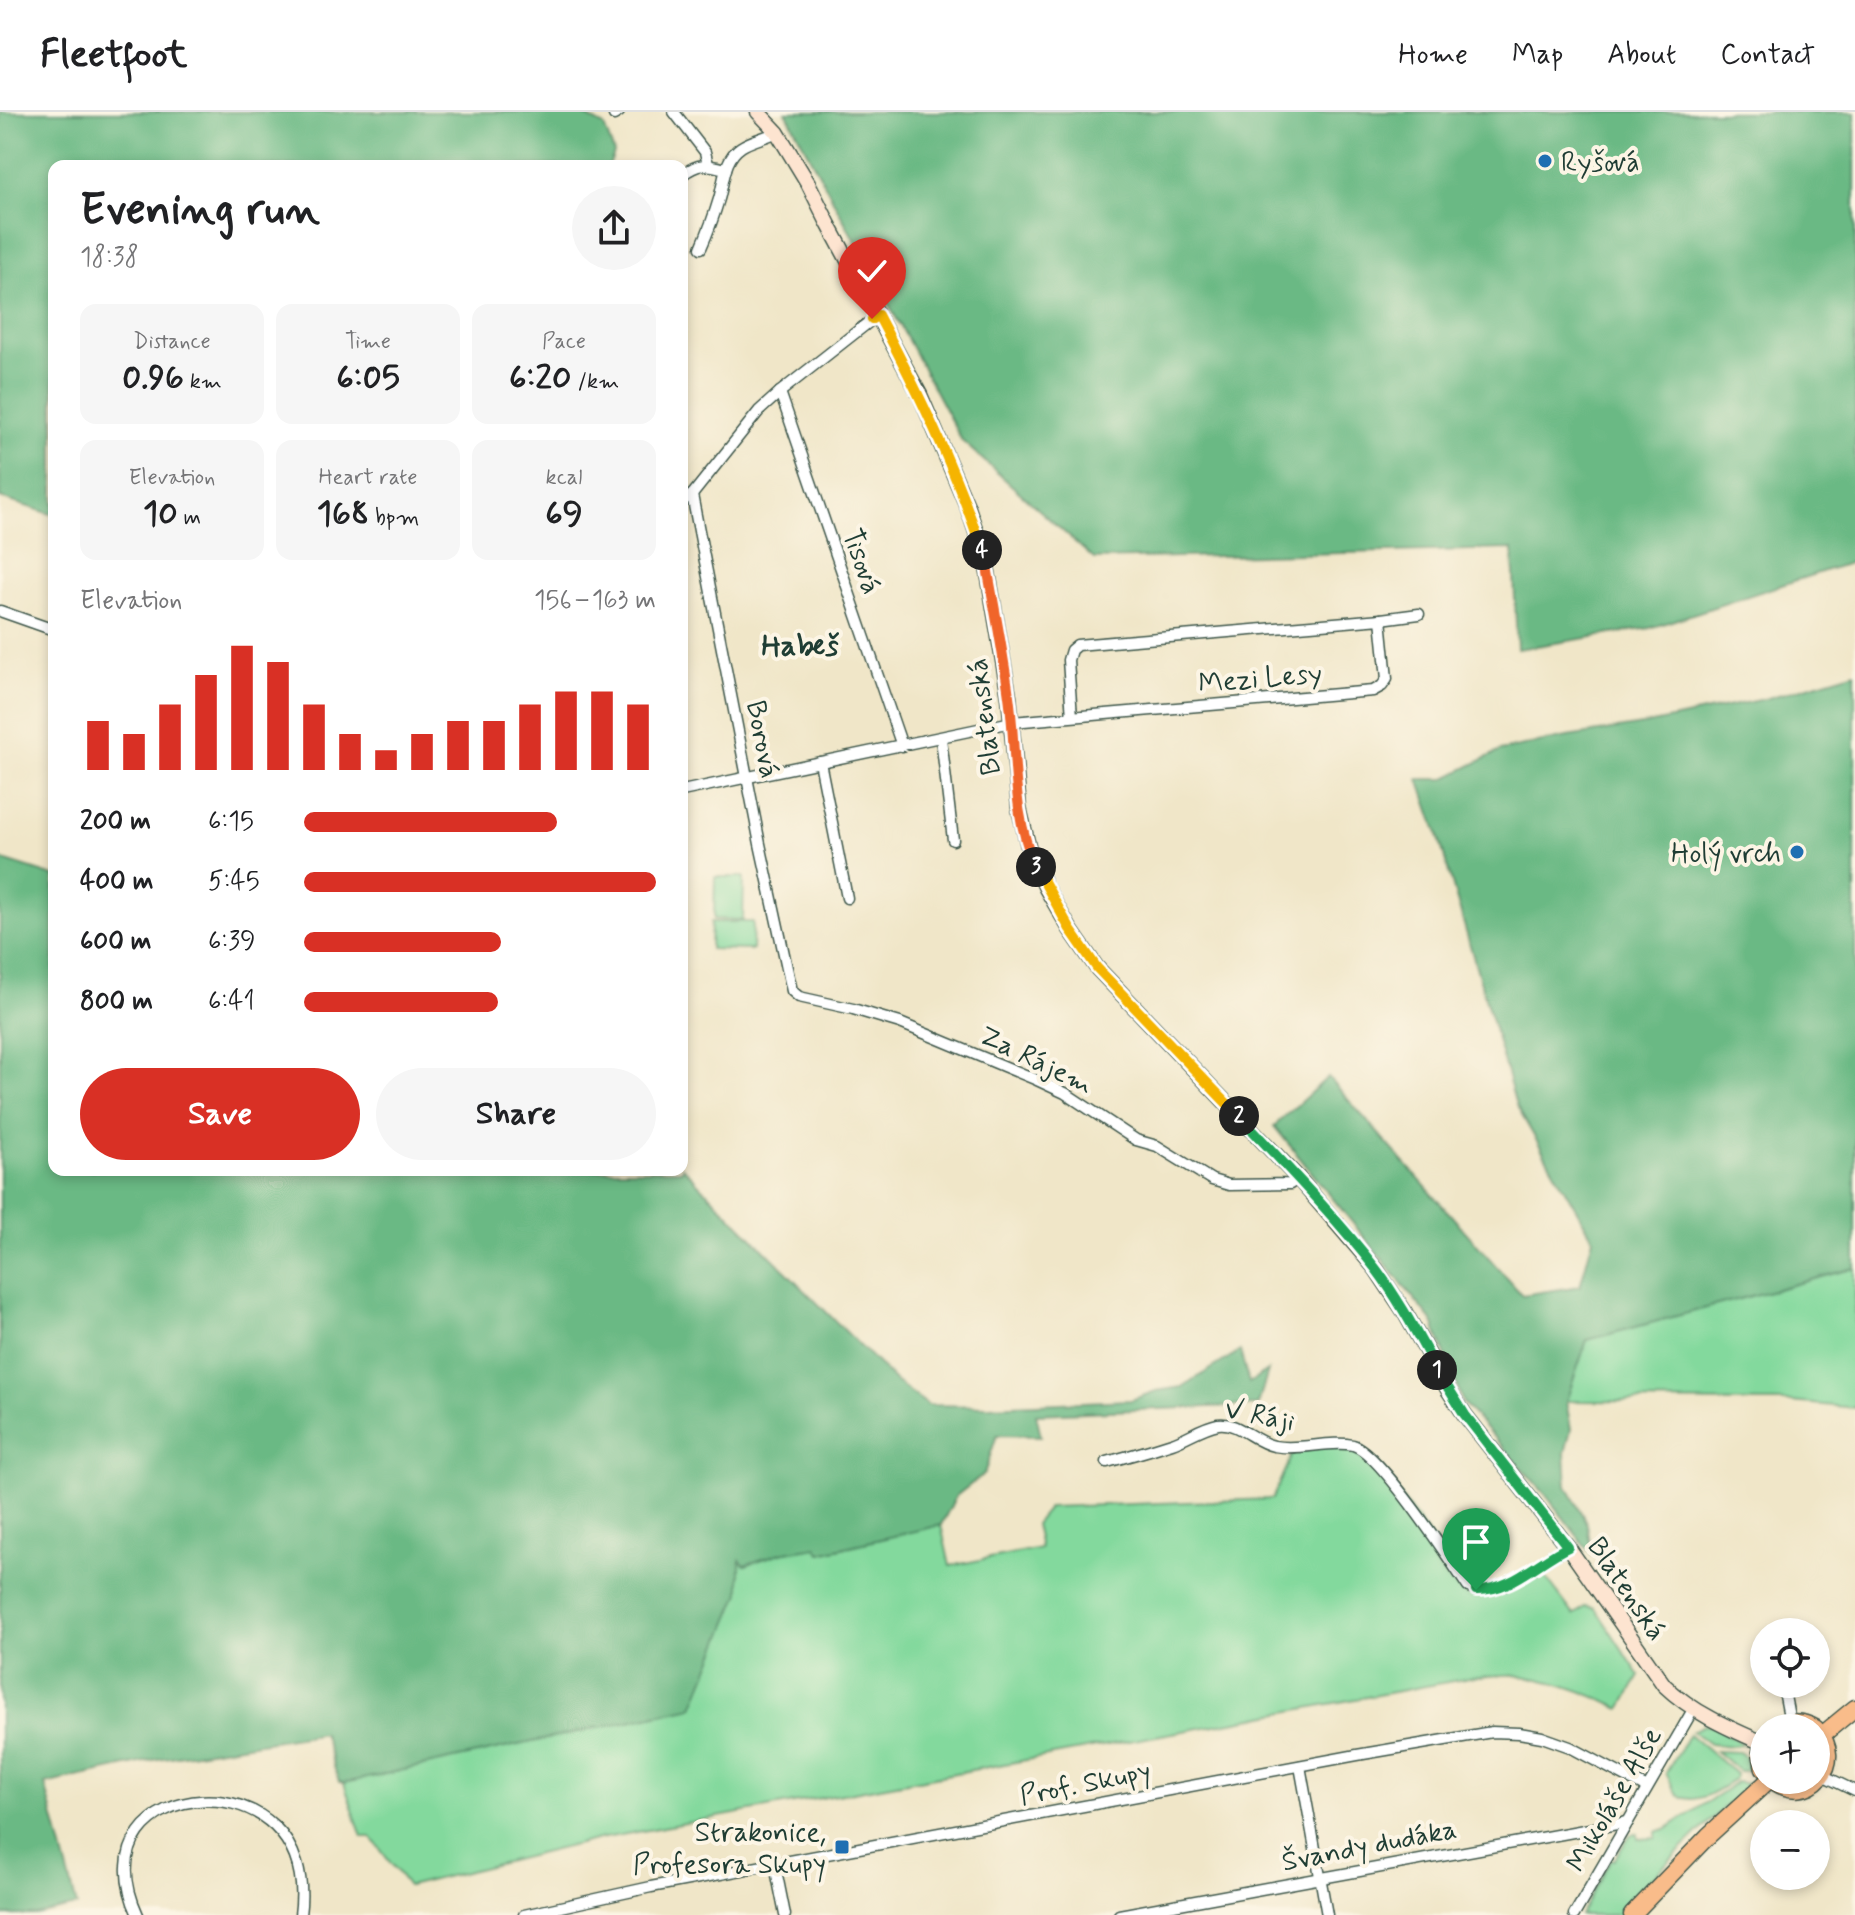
<!DOCTYPE html>
<meta charset="utf-8">
<style>
body{margin:0;font-family:Mynerve,sans-serif;background:#f6f6f6;color:#202124;height:100vh;display:flex;flex-direction:column;font-size:30px;white-space:nowrap}
*{box-sizing:border-box;margin:0}
p{font-size:26px;color:#757577}
.icon{flex:none;width:44px;height:44px;fill:none;stroke:currentColor;stroke-width:2;stroke-linecap:round;stroke-linejoin:round}
.map{position:relative;flex:1;overflow:hidden}
.panel{position:absolute;left:48px;top:48px;width:640px;height:1016px;display:flex;flex-direction:column;background:#fff;border-radius:16px;box-shadow:0 4px 12px #0003}
.panel>*{flex:none}
.fabs{position:absolute;left:1750px;top:1506px;display:grid;gap:16px}
.fabs a{display:grid;place-items:center;width:80px;height:80px;border-radius:50%;background:#fff;box-shadow:0 4px 12px #0003;font-size:40px}
.pin{position:absolute;display:grid;place-items:center;width:68px;height:68px;color:#fff;margin:-82px -34px;border-radius:50% 50% 50% 0;rotate:-45deg;box-shadow:0 0 8px #0007}
.pin .icon{rotate:45deg}
.km{position:absolute;width:40px;height:40px;margin:-20px;border-radius:50%;background:#222;color:#fff;font-size:22px;line-height:40px;text-align:center}
.round{display:grid;place-items:center;flex:none;width:84px;height:84px;border-radius:42px;background:#f6f6f6}
.head{display:flex;align-items:center;justify-content:space-between;height:136px;padding:0 32px}
h1{font-size:44px;font-weight:700;line-height:60px}
.stats{display:grid;grid-template-columns:repeat(3,1fr);gap:12px;height:136px;padding:8px 32px}
.stats div{display:grid;align-content:center;border-radius:16px;background:#f6f6f6;text-align:center}
.stats b{font-size:34px;font-weight:700}
.stats small{font-size:22px;font-weight:400}
.stats p{font-size:22px}
.chart{height:224px;padding:16px 32px}
.chart p{display:flex;justify-content:space-between}
.chart svg{width:100%;height:144px;margin-top:8px;stroke:#d93025;stroke-width:6}
.cta{display:flex;gap:16px;margin-top:auto;padding:16px 32px}
.cta a{flex:1;height:92px;border-radius:48px;background:#d93025;color:#fff;font-size:32px;font-weight:700;line-height:92px;text-align:center}
.cta a+a{background:#f6f6f6;color:#202124}
ul{padding:0 32px;list-style:none;font-size:26px}
li{display:grid;grid-template-columns:128px 96px 1fr;align-items:center;height:60px}
li i{height:20px;border-radius:10px;background:#d93025}
header{display:flex;align-items:center;gap:48px;box-sizing:border-box;height:112px;padding:0 40px;background:#fff;border-bottom:2px solid #e0e0e0}
header strong{font-size:38px}
nav{display:flex;gap:44px;margin-inline-start:auto;font-size:28px}
.map>svg:first-child{display:block}
.green{fill:#83d99d;stroke:#518b68;stroke-width:2}
.forest{fill:#6ab984;stroke:#447b5c;stroke-width:2}
.lines{fill:none;stroke-linecap:round;stroke-linejoin:round}
.street-casing{stroke:#3e564a;stroke-width:13}
.secondary-casing{stroke:#3e564a;stroke-width:17}
.primary-casing{stroke:#3e564a;stroke-width:19}
.street{stroke:#fff;stroke-width:10}
.secondary{stroke:#fde4d0;stroke-width:14}
.primary{stroke:#f9bc8a;stroke-width:16}
.split-1-casing{stroke:#fff;stroke-width:16}
.split-2-casing{stroke:#fff;stroke-width:16}
.split-3-casing{stroke:#fff;stroke-width:16}
.split-4-casing{stroke:#fff;stroke-width:16}
.split-5-casing{stroke:#fff;stroke-width:16}
.split-1{stroke:#22a559;stroke-width:10}
.split-2{stroke:#22a559;stroke-width:10}
.split-3{stroke:#f5b400;stroke-width:10}
.split-4{stroke:#f0652b;stroke-width:10}
.split-5{stroke:#f5b400;stroke-width:10}
.poi-dot{fill:#1f6fb2;stroke:#fcf5e5;stroke-width:3}
.labels{text-anchor:middle;stroke-width:8;stroke-linejoin:round;paint-order:stroke}
.poi-label{font-size:28px;fill:#1f3d34;stroke:#fcf5e5;text-anchor:end}
.street-label{font-size:28px;fill:#1f3d34;stroke:#fcf5e5}
.neighbourhood-label{font-size:30px;font-weight:bold;fill:#1f3d34;stroke:#fcf5e5}
</style>
<header>
<strong>Fleetfoot</strong>
<nav><a>Home</a><a>Map</a><a>About</a><a>Contact</a></nav>
</header>
<div class="map">
<svg width="1855" height="1803" viewBox="0 0 1855 1803">
<rect width="100%" height="100%" fill="#fcf5e5"/>
<filter id="ink" filterUnits="userSpaceOnUse"><feTurbulence type="fractalNoise" baseFrequency=".0125" numOctaves="2"/><feDisplacementMap in="SourceGraphic" scale="16" xChannelSelector="R" yChannelSelector="G"/><feConvolveMatrix kernelMatrix="1 2 1 2 8 2 1 2 1" color-interpolation-filters="sRGB"/></filter>
<filter id="wash" filterUnits="userSpaceOnUse"><feTurbulence type="fractalNoise" baseFrequency=".006" numOctaves="4" result="noise"/><feDisplacementMap in="SourceGraphic" scale="32" xChannelSelector="R" yChannelSelector="G"/><feGaussianBlur stdDeviation="1.8" result="paint"/><feColorMatrix in="noise" values="0 0 0 0 0 0 0 0 0 0 0 0 0 0 0 0 0 1.4 0 .05"/><feComposite in="paint" operator="in"/></filter>
<g filter="url(#wash)">
<rect width="100%" height="100%" fill="#f0e6c8"/>
<!-- green -->
<g class="green">
<polygon points="715,765 744,765 743,808 714,807"/>
<polygon points="711,810 753,810 752,838 710,837"/>
<polygon points="1855,1156 1855,1296 1791,1290 1566,1289 1587,1228"/>
<path d="M 1343,1330 L 1369,1342 L 1462,1468 L 1489,1481 L 1540,1458 L 1574,1503 L 1586,1494 L 1595,1496 L 1640,1564 L 1621,1597 C 1587,1580 1552,1567 1514,1563 C 1499,1562 1484,1565 1469,1566 L 599,1727 L 408,1774 L 371,1725 L 362,1725 L 344,1671 L 693,1595 L 739,1447 L 745,1453 L 780,1441 L 817,1434 L 820,1441 L 941,1413 L 950,1454 L 1040,1436 L 1035,1412 L 1049,1395 L 1272,1387 L 1293,1340 Z"/>
<polygon points="1704,1613 1712,1614 1743,1632 1733,1634 1710,1632 1692,1619"/>
<path d="M 1689,1622 L 1736,1662 L 1735,1667 C 1721,1676 1690,1699 1675,1679 C 1672,1674 1669,1666 1666,1661 Z"/>
<polygon points="1716,1639 1739,1640 1746,1645 1747,1657 1746,1659 1739,1659"/>
<polygon points="1737,1670 1748,1672 1659,1759 1619,1803 1580,1803 1611,1747 1614,1748 1630,1723 1638,1722 1638,1727 1656,1726 1656,1720 1668,1716"/>
</g>
<!-- forest -->
<g class="forest">
<polygon points="0,0 578,0 604,14 614,41 609,54 54,54 54,403 0,386"/>
<polygon points="786,0 1855,0 1855,449 1650,516 1517,537 1513,437 1094,447 962,329"/>
<polygon points="1855,560 1855,1156 1587,1228 1566,1289 1571,1317 1565,1341 1567,1374 1587,1412 1592,1443 1545,1382 1463,1291 1433,1210 1274,1014 1328,965 1522,1183 1580,1174 1593,1126 1516,993 1437,719 1419,667 1444,667 1500,639 1562,626 1648,612 1768,586"/>
<polygon points="0,747 54,764 54,1058 682,1058 682,1055 895,1269 928,1293 989,1294 1131,1288 1156,1279 1182,1275 1240,1239 1249,1271 1268,1259 1258,1293 1036,1302 1041,1324 997,1323 984,1362 956,1384 941,1413 820,1441 817,1435 780,1441 745,1453 740,1448 740,1481 693,1595 344,1671 339,1670 323,1621 158,1647 45,1672 77,1794 36,1803 0,1803"/>
</g>
</g>
<g filter="url(#ink)">
<g class="lines">
<!-- street casing -->
<g class="street-casing">
<g id="street">
<polyline points="674,0 705,40 708,52"/>
<polyline points="614,3 619,0"/>
<path d="M 682,63 C 699,50 706,52 726,57"/>
<path d="M 701,136 C 708,120 714,104 719,87 C 724,70 724,46 741,35 C 751,28 765,26 777,20"/>
<polyline points="780,280 902,634"/>
<polyline points="692,383 760,732 792,879 799,885 853,897 900,911 1037,968 1065,981 1136,1028 1157,1034 1212,1068 1229,1073 1290,1072 1298,1066"/>
<polyline points="682,389 692,383 759,299 780,280 878,203"/>
<polyline points="0,499 54,518"/>
<polyline points="1381,507 1419,502"/>
<polyline points="941,626 953,728"/>
<polyline points="820,650 847,786"/>
<polyline points="682,679 1012,610 1373,579 1382,574 1387,567 1381,507 1077,533 1071,538 1068,548 1072,605"/>
<path d="M 1107,1350 C 1129,1344 1151,1338 1172,1331 C 1187,1326 1202,1315 1218,1312 C 1238,1309 1255,1331 1274,1334 C 1299,1339 1330,1328 1353,1333 C 1379,1340 1450,1448 1468,1475 C 1501,1488 1540,1448 1568,1435"/>
<polyline points="1785,1584 1790,1610"/>
<polyline points="1300,1654 1327,1803"/>
<polyline points="1822,1663 1855,1679"/>
<polyline points="775,1753 785,1803"/>
<path d="M 138,1803 C 72,1661 322,1640 300,1803"/>
<polyline points="524,1803 651,1775 1357,1643 1492,1620 1519,1621 1542,1625 1570,1635 1647,1676"/>
<polyline points="1119,1803 1628,1710"/>
<polyline points="1574,1803 1694,1596"/>
</g>
</g>
<!-- secondary casing -->
<g class="secondary-casing">
<path id="secondary" d="M 758,0 L 777,20 L 808,71 L 829,113 L 920,283 L 968,396 L 986,449 L 1009,584 L 1019,696 L 1030,742 L 1046,776 L 1070,817 L 1097,856 L 1298,1066 L 1376,1157 L 1404,1199 L 1449,1279 L 1465,1303 L 1568,1435 L 1664,1573 C 1692,1600 1728,1616 1763,1631"/>
</g>
<!-- primary casing -->
<g class="primary-casing">
<g id="primary">
<path d="M 1775,1616 C 1789,1608 1801,1608 1815,1616"/>
<polyline points="1822,1623 1855,1596"/>
<polyline points="1764,1629 1761,1640 1764,1657"/>
<path d="M 1772,1668 C 1808,1696 1849,1650 1816,1617"/>
<polyline points="1632,1803 1708,1724 1769,1668"/>
</g>
</g>
<!-- street -->
<use href="#street" class="street"/>
<!-- secondary -->
<use href="#secondary" class="secondary"/>
<!-- primary -->
<use href="#primary" class="primary"/>
</g>
</g>
<g class="lines" filter="url(#ink)">
<!-- split-1 casing -->
<g class="split-1-casing">
<path id="split-1" d="M 1437,1258 L 1465,1303 L 1568,1435 C 1538,1449 1512,1479 1476,1478"/>
</g>
<!-- split-2 casing -->
<g class="split-2-casing">
<path id="split-2" d="M 1239,1004 C 1285,1053 1335,1104 1376,1157 C 1400,1189 1418,1224 1437,1258"/>
</g>
<!-- split-3 casing -->
<g class="split-3-casing">
<polyline id="split-3" points="1036,755 1070,817 1097,856 1239,1004"/>
</g>
<!-- split-4 casing -->
<g class="split-4-casing">
<path id="split-4" d="M 982,438 L 986,449 C 994,494 1003,539 1009,584 C 1017,640 1011,703 1036,755"/>
</g>
<!-- split-5 casing -->
<g class="split-5-casing">
<path id="split-5" d="M 872,207 L 878,203 C 918,279 955,356 982,438"/>
</g>
<!-- split-1 -->
<use href="#split-1" class="split-1"/>
<!-- split-2 -->
<use href="#split-2" class="split-2"/>
<!-- split-3 -->
<use href="#split-3" class="split-3"/>
<!-- split-4 -->
<use href="#split-4" class="split-4"/>
<!-- split-5 -->
<use href="#split-5" class="split-5"/>
</g>
<!-- markers -->
<g class="poi-dot">
<circle cx="1545" cy="49" r="8"/>
<circle cx="1797" cy="740" r="8"/>
<rect x="834" y="1727" width="16" height="16" rx="4"/>
</g>
<g class="labels">
<!-- poi labels -->
<g class="poi-label">
<text x="1561" y="59" text-anchor="start">Ryšová</text>
<text x="1781" y="750">Holý vrch</text>
<text x="826" y="1729">Strakonice,<tspan x="826" dy="32">Profesora Skupy</tspan></text>
</g>
<!-- street labels -->
<g class="street-label">
<text transform="translate(863 449) rotate(71)" y="10">Tisová</text>
<text transform="translate(1260 565) rotate(-5)" y="10">Mezi Lesy</text>
<text transform="translate(983 605) rotate(-97)" y="10">Blatenská</text>
<text transform="translate(764 627) rotate(79)" y="10">Borová</text>
<text transform="translate(1037 947) rotate(26)" y="10">Za Rájem</text>
<text transform="translate(1260 1302) rotate(11)" y="10">V Ráji</text>
<text transform="translate(1628 1476) rotate(56)" y="10">Blatenská</text>
<text transform="translate(1085 1670) rotate(-11)" y="10">Prof. Skupy</text>
<text transform="translate(1613 1687) rotate(-60)" y="10">Mikoláše Alše</text>
<text transform="translate(1369 1732) rotate(-11)" y="10">Švandy dudáka</text>
</g>
<!-- neighbourhood labels -->
<g class="neighbourhood-label">
<text x="800" y="543">Habeš</text>
</g>
</g>
</svg>
<div class="fabs">
<a><svg class="icon" aria-label="locate" viewBox="0 0 24 24"><circle cx="12" cy="12" r="6"/><path d="M12 2v4M12 18v4M2 12h4M18 12h4"/></svg></a>
<a>+</a>
<a>−</a>
</div>
<div class="pin" style="left:1476px;top:1478px;background:#1e9e55"><svg class="icon" aria-label="arrive" viewBox="0 0 24 24"><path d="M6 21V4h12l-3 4 3 4H6"/></svg></div>
<div class="pin" style="left:872px;top:207px;background:#d93025"><svg class="icon" aria-label="check" viewBox="0 0 24 24"><path d="M5 12l5 5 9-10"/></svg></div>
<b class="km" style="left:1437px;top:1258px">1</b>
<b class="km" style="left:1239px;top:1004px">2</b>
<b class="km" style="left:1036px;top:755px">3</b>
<b class="km" style="left:982px;top:438px">4</b>
<section class="panel">
<div class="head"><div><h1>Evening run</h1><p>18:38</p></div><a class="round"><svg class="icon" aria-label="share" viewBox="0 0 24 24"><path d="M12 15V3M7 8l5-5 5 5M5 13v7h14v-7"/></svg></a></div>
<div class="stats">
<div><p>Distance</p><b>0.96<small> km</small></b></div>
<div><p>Time</p><b>6:05</b></div>
<div><p>Pace</p><b>6:20<small> /km</small></b></div>
</div>
<div class="stats">
<div><p>Elevation</p><b>10<small> m</small></b></div>
<div><p>Heart rate</p><b>168<small> bpm</small></b></div>
<div><p>kcal</p><b>69</b></div>
</div>
<div class="chart"><p><span>Elevation</span>156–163 m</p>
<svg viewBox="0 0 160 44" preserveAspectRatio="none"><path d="M5 44V29M15 44V33M25 44V24M35 44V15M45 44V6M55 44V11M65 44V24M75 44V33M85 44V38M95 44V33M105 44V29M115 44V29M125 44V24M135 44V20M145 44V20M155 44V24"/></svg>
</div>
<ul>
<li><b>200 m</b>6:15<i style="width:72%"></i></li>
<li><b>400 m</b>5:45<i style="width:100%"></i></li>
<li><b>600 m</b>6:39<i style="width:56%"></i></li>
<li><b>800 m</b>6:41<i style="width:55%"></i></li>
</ul>
<div class="cta"><a>Save</a><a>Share</a></div>
</section>
</div>
